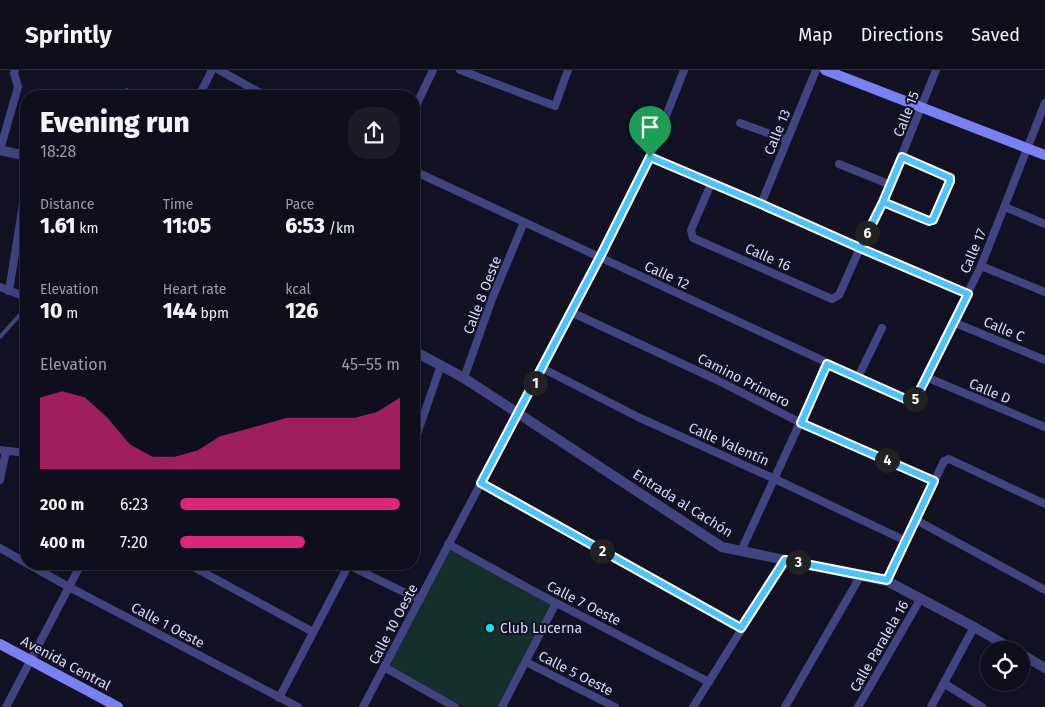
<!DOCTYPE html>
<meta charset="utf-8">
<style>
body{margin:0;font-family:"Fira Sans",sans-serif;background:#1c1c29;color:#f1f3f6;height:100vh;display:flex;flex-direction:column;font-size:19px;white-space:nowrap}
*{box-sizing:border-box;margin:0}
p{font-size:16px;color:#9b9ca3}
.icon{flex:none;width:28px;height:28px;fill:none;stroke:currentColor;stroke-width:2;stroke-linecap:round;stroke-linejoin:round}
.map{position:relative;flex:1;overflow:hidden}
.drawer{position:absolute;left:20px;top:20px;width:400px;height:480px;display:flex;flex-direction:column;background:#0e0e1c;border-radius:20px;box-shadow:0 2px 12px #0003,0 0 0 1px #2e2e3b}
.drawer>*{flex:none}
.controls{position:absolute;left:980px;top:571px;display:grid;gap:10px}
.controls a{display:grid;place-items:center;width:50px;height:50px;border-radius:50%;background:#0e0e1c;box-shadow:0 2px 12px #0003,0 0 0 1px #2e2e3b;font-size:25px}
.pin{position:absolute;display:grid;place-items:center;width:42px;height:42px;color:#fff;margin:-51px -21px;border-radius:50% 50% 50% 0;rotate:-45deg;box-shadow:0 0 5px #0007}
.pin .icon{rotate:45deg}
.km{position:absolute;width:25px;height:25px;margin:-12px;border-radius:50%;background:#222;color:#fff;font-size:14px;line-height:25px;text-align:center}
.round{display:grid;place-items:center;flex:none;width:52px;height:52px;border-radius:20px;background:#1c1c29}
.overview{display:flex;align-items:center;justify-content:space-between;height:85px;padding:0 20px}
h1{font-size:28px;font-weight:800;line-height:38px}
.stats{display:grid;grid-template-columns:repeat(3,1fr);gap:8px;height:85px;padding:5px 20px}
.stats div{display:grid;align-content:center}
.stats b{font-size:21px;font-weight:800}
.stats small{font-size:14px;font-weight:400}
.stats p{font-size:14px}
.chart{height:140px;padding:10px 20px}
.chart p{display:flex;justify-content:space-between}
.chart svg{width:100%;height:90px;margin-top:5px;fill:#db2777;opacity:.7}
ul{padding:0 20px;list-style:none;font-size:16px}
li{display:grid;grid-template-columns:80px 60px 1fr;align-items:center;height:38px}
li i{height:12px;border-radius:6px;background:#db2777}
header{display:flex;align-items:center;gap:30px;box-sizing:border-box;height:70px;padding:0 25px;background:#0e0e1c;border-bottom:1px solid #2e2e3b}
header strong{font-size:24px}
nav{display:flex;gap:28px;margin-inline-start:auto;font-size:18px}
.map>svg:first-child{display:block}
.green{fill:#152f2c}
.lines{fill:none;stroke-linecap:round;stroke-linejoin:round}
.service{stroke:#414480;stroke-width:4}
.minor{stroke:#414480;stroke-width:8}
.tertiary{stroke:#414480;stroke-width:10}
.secondary{stroke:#7980f2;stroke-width:10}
.route-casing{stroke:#fff;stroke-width:10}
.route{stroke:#4fc3f7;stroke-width:6}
.poi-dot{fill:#18e5e9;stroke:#131225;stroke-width:2}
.labels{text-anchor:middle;stroke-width:4;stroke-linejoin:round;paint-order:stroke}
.street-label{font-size:14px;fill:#dad9fb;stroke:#131225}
.poi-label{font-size:14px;fill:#dad9fb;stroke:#131225;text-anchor:start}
</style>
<header>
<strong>Sprintly</strong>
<nav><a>Map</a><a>Directions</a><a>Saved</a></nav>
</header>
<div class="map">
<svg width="1045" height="637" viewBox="0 0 1045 637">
<rect width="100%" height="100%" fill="#131225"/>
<!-- green -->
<polygon class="green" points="450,479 552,535 498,637 464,637 388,596"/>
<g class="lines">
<!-- service -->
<g class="service">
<polyline points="124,26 127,20"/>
<polyline points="0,267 26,238"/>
</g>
<!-- minor -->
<g class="minor">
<polyline points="219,0 266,26"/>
<polyline points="460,0 555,36 568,0"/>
<polyline points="199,26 212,0"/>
<polyline points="414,40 433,0"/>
<polyline points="740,53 787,70"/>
<polyline points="0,80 18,17 14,3 15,0"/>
<polyline points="650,87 761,134 860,178 968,224"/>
<polyline points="839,94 891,115"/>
<path d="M 414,101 C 579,178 744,255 910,331 L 916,328 L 981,196 L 1045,33"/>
<polyline points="711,114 691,160 693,168 832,229 839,225 860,178 883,132 936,0"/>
<polyline points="883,132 929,151 934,149 950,111 950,108 902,87"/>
<polyline points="761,134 816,0"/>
<polyline points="1005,137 1045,154"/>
<polyline points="981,196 1045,222"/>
<polyline points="0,217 26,227"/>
<polyline points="9,221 26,115"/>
<polyline points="571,242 717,310 801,353 934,411"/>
<polyline points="953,252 1045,290"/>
<polyline points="542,298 638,347 775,409 906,471"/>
<polyline points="858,307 882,258"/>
<polyline points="926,307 1045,357"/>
<polyline points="464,308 492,229 524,152"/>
<polyline points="414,373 441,295"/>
<polyline points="0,380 26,383"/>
<polyline points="0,410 6,381"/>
<polyline points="481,413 741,558"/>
<polyline points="916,450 1045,520"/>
<polyline points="448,474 539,524 709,612"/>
<polyline points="0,478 26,493"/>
<polyline points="741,481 827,294"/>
<polyline points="28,494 69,517 298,637"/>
<polyline points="188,494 313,562"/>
<polyline points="346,494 420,530"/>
<polyline points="887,511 944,391 949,389 1045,434"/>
<polyline points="526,592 615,637"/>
<polyline points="384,597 455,637"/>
<polyline points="945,614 982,637"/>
<polyline points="279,628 349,494"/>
<polyline points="6,637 81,494"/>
<polyline points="363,637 600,187 650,87 684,0"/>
<polyline points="502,637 556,533"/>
<polyline points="693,637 785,490"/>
<polyline points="785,637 861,505"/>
<polyline points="858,637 921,528"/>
<polyline points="931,637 974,557"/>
</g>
<!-- tertiary -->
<g class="tertiary">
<polyline points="0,80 26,86"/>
<polyline points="414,281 464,308 722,477 887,511 974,557 1014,580"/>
<polyline points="1021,584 1045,598"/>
</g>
<!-- secondary -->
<g class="secondary">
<polyline points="825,0 1045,85"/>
<polyline points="0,574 118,637"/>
</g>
</g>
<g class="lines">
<!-- route casing -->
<g class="route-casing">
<polyline id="route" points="650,87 600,187 481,413 741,558 785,490 887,510 934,411 801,353 827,294 910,331 916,328 968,224 860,178 883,132 929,151 933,150 950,111 950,108 902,87 883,132 860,178 761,134 650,87"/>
</g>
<!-- route -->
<use href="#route" class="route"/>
</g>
<!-- markers -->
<circle class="poi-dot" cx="490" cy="558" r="5"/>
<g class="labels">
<!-- street labels -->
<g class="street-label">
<text transform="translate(906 44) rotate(-69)" y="5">Calle 15</text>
<text transform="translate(777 62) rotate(-68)" y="5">Calle 13</text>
<text transform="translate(973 181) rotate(-67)" y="5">Calle 17</text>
<text transform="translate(768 187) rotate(24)" y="5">Calle 16</text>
<text transform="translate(667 205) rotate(25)" y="5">Calle 12</text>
<text transform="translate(482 225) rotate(-69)" y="5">Calle 8 Oeste</text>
<text transform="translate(1004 259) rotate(23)" y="5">Calle C</text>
<text transform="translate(744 310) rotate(27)" y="5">Camino Primero</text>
<text transform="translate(990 321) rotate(23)" y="5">Calle D</text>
<text transform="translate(729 374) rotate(24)" y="5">Calle Valentín</text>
<text transform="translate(683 433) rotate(32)" y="5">Entrada al Cachón</text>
<text transform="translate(584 533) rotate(27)" y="5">Calle 7 Oeste</text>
<text transform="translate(393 554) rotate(-62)" y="5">Calle 10 Oeste</text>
<text transform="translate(168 555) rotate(28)" y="5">Calle 1 Oeste</text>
<text transform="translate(879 576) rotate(-60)" y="5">Calle Paralela 16</text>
<text transform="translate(66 593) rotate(28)" y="5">Avenida Central</text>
<text transform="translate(576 603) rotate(27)" y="5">Calle 5 Oeste</text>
</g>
<!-- poi labels -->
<g class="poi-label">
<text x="500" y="563">Club Lucerna</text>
</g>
</g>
</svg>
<div class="controls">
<a><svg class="icon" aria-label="locate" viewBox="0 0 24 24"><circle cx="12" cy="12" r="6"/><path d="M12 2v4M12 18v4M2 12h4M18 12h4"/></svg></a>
</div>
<div class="pin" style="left:650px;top:87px;background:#1e9e55"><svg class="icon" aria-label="arrive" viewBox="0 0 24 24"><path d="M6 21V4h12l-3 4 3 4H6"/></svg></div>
<b class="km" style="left:535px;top:313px">1</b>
<b class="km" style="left:602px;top:481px">2</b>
<b class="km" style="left:798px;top:492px">3</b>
<b class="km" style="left:887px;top:390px">4</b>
<b class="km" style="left:915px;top:329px">5</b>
<b class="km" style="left:867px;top:163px">6</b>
<section class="drawer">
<div class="overview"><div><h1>Evening run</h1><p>18:28</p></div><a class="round"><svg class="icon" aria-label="share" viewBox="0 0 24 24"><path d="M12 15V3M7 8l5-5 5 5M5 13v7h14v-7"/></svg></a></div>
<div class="stats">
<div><p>Distance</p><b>1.61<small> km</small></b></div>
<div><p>Time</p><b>11:05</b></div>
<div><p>Pace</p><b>6:53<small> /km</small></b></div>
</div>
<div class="stats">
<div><p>Elevation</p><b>10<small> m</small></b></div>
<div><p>Heart rate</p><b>144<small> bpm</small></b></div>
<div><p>kcal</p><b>126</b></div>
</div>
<div class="chart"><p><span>Elevation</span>45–55 m</p>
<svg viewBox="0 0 160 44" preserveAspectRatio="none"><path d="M0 44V9L10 6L20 9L30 19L40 32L50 38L60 38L70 35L80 28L90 25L100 22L110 19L120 19L130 19L140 19L150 16L160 9V44z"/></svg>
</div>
<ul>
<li><b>200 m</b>6:23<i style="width:100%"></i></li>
<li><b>400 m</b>7:20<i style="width:57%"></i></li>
</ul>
</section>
</div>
